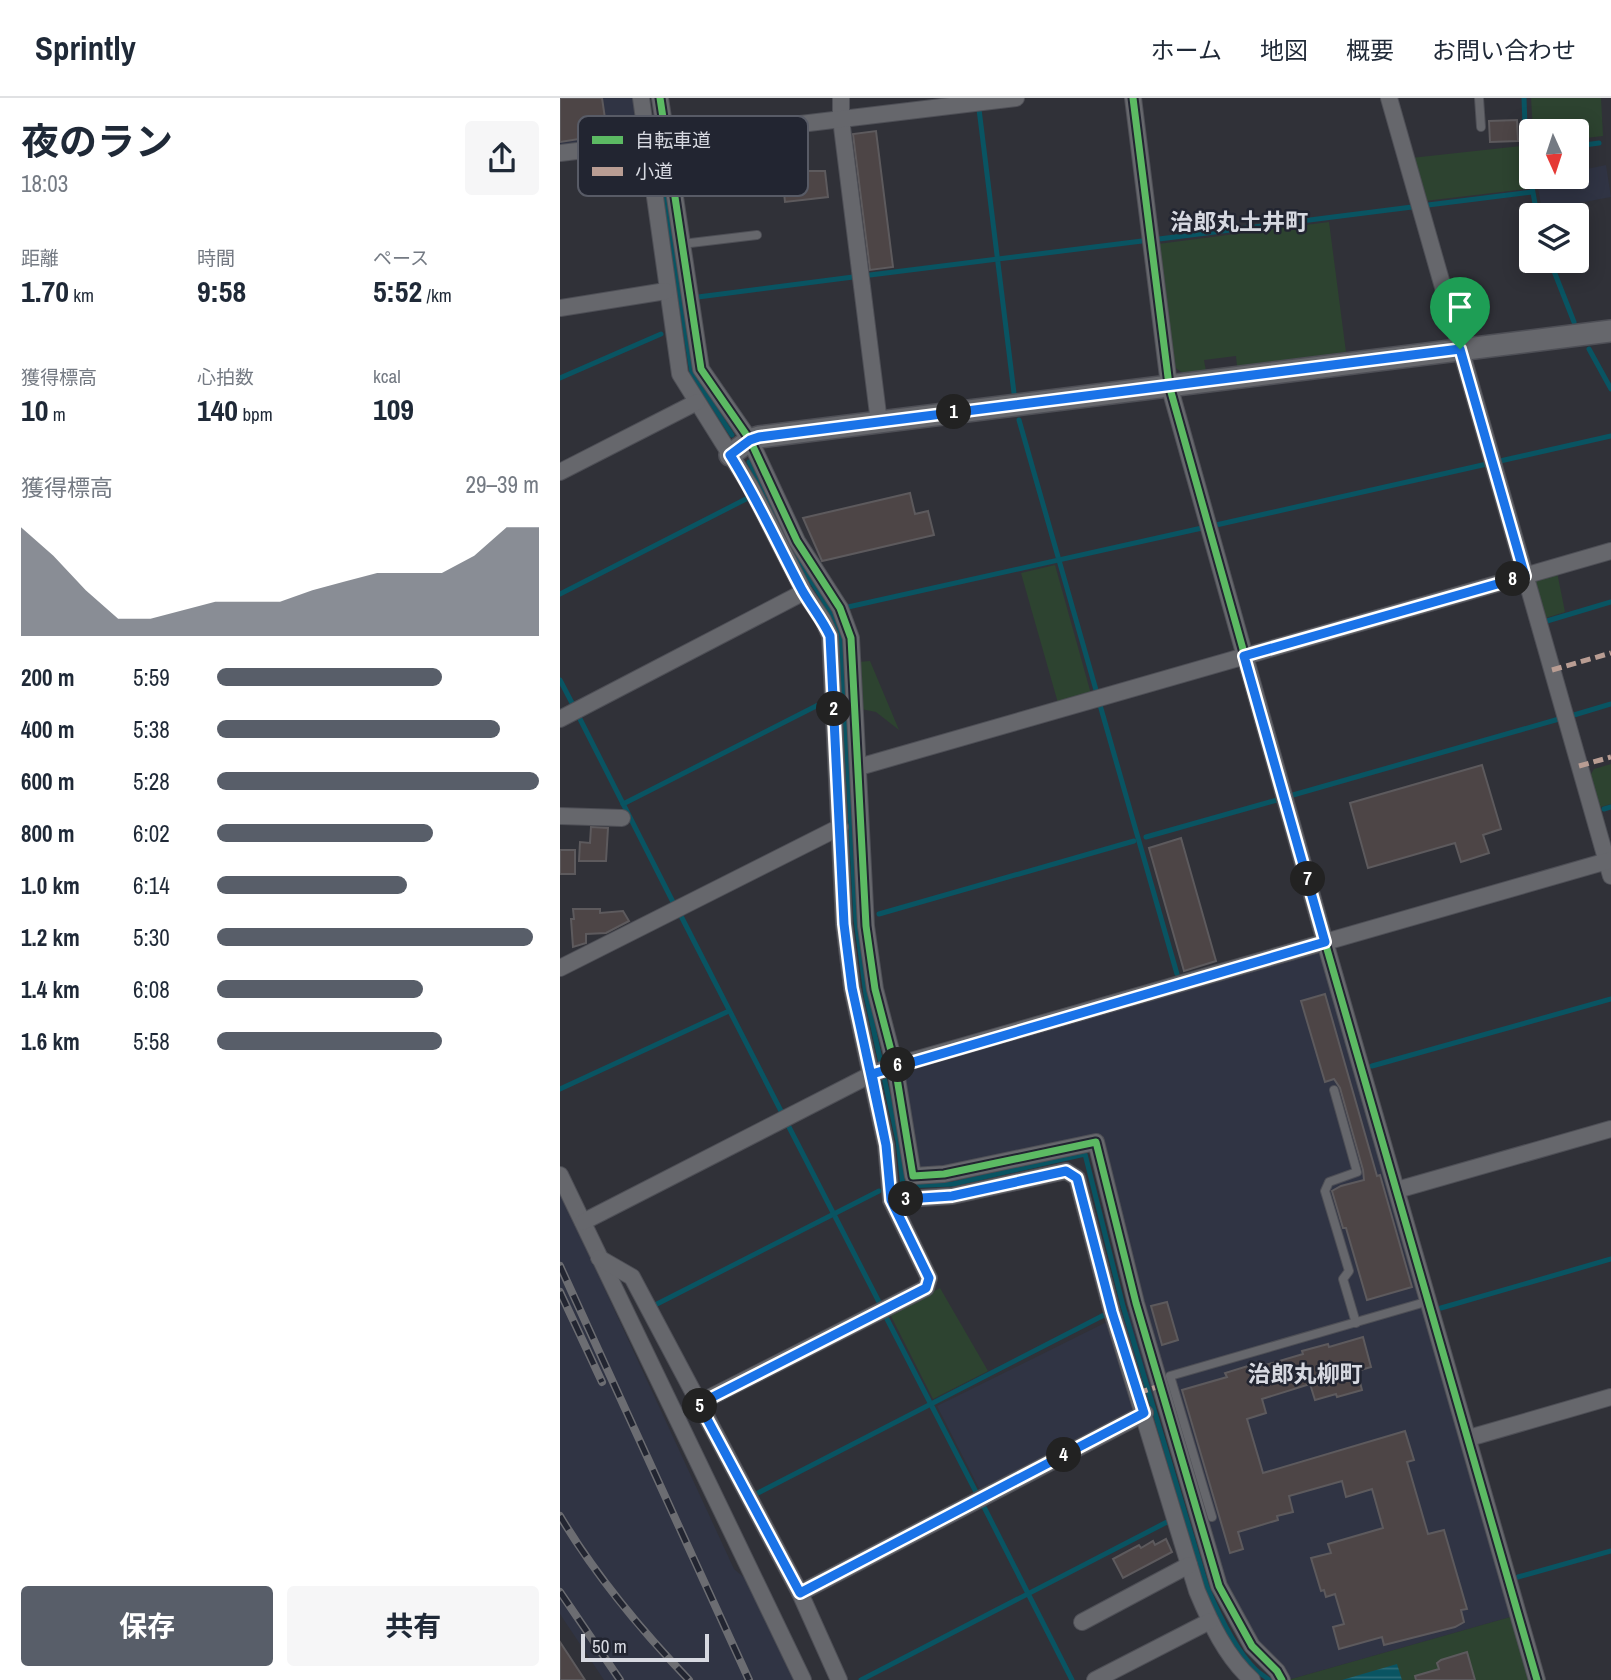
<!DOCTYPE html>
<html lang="ja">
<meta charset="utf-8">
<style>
body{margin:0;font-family:"Archivo Narrow","Noto Sans JP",sans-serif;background:#f6f6f7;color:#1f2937;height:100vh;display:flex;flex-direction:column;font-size:26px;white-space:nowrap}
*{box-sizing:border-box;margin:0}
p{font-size:23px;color:#747a83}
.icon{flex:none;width:38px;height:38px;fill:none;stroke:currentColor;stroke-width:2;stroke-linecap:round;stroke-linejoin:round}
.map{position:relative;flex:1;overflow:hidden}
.sheet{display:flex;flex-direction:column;background:#fff;width:560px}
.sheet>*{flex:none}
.needle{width:46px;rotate:177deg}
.controls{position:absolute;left:959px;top:21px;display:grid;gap:14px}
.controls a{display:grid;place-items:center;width:70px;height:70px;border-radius:7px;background:#fff;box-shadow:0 4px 18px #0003;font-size:35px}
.scale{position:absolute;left:21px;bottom:18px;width:128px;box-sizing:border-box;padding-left:7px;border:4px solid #d7d9e1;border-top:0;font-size:19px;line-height:24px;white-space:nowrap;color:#d7d9e1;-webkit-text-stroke:5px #222531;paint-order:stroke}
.pin{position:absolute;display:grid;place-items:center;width:60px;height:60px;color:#fff;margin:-72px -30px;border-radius:50% 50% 50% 0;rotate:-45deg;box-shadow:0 0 7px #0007}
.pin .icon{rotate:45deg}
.km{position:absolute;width:35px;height:35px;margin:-18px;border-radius:50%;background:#222;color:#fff;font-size:19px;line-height:35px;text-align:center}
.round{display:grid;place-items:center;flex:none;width:74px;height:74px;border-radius:7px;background:#f6f6f7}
.overview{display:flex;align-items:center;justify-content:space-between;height:119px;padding:0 21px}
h1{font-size:38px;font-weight:700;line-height:52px}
.stats{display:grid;grid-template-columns:repeat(3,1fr);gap:10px;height:119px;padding:7px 21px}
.stats div{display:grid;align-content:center}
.stats b{font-size:30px;font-weight:700}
.stats small{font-size:19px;font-weight:400}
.stats p{font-size:19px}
.chart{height:196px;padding:14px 21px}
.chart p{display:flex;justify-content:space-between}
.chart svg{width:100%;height:126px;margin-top:7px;fill:#585e69;opacity:.7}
.primary-button{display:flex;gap:14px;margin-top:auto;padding:14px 21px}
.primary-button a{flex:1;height:80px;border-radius:7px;background:#585e69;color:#fff;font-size:28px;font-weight:700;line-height:80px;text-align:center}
.primary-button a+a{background:#f6f6f7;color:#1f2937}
ul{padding:0 21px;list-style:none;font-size:23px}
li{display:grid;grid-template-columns:112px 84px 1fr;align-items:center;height:52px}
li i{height:18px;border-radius:9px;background:#585e69}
header{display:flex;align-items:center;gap:42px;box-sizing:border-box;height:98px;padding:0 35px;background:#fff;border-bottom:2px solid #e0e1e3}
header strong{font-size:33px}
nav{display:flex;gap:38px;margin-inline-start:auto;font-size:24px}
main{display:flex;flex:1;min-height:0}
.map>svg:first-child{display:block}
.built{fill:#303444}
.grass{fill:#2d4330}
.water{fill:url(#water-rules)}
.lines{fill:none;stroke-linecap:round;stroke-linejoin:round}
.stream{stroke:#095462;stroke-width:5}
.building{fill:#4d4546;stroke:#5d5a5d;stroke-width:2}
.service-casing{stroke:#4e4f56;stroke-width:10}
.minor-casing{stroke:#4e4f56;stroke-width:18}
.tertiary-casing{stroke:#4e4f56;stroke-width:24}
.service{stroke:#66676c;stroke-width:8}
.minor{stroke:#66676c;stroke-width:16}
.tertiary{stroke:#66676c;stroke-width:21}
.rail-casing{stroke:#6c6d72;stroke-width:8}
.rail{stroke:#222531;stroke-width:5;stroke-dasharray:16;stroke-linecap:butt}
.quiet{stroke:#b99d93;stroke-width:5;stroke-dasharray:10 5;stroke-linecap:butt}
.cycleway-casing{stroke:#222531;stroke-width:11}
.cycleway{stroke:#5cba63;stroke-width:7}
.route-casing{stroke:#fff;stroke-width:14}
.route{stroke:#1a73e8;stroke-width:9}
.labels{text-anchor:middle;stroke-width:5;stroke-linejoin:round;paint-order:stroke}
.quarter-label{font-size:23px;font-weight:bold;fill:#d7d9e1;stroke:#222531}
.key{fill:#222531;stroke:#585b66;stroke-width:2}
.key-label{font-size:19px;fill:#d7d9e1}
</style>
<header>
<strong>Sprintly</strong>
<nav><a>ホーム</a><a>地図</a><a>概要</a><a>お問い合わせ</a></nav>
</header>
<main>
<section class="sheet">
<div class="overview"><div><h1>夜のラン</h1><p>18:03</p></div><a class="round"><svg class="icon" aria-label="share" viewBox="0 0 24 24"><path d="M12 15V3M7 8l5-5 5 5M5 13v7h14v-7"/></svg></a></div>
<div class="stats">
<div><p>距離</p><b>1.70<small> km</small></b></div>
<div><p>時間</p><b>9:58</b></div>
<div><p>ペース</p><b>5:52<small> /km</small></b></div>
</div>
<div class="stats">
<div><p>獲得標高</p><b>10<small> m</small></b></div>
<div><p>心拍数</p><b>140<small> bpm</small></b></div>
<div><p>kcal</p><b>109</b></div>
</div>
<div class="chart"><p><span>獲得標高</span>29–39 m</p>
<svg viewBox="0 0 160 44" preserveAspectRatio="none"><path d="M0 44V6L10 16L20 28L30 38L40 38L50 35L60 32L70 32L80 32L90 28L100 25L110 22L120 22L130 22L140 16L150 6L160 6V44z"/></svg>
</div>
<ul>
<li><b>200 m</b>5:59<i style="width:70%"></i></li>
<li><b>400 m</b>5:38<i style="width:88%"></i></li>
<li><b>600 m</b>5:28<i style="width:100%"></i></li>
<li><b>800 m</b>6:02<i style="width:67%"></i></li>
<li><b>1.0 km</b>6:14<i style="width:59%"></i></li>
<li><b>1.2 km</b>5:30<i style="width:98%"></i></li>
<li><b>1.4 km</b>6:08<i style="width:64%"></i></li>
<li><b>1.6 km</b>5:58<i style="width:70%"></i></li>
</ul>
<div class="primary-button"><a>保存</a><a>共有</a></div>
</section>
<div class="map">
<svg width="1051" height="1582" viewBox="0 0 1051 1582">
<defs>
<pattern id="water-rules" width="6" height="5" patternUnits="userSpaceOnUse" patternTransform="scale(1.75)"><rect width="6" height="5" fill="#095462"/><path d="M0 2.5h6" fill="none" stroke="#2c6c78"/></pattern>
</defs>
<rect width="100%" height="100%" fill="#303138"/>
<!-- built -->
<g class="built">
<polygon points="0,0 75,0 79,33 74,39 0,48"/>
<polygon points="1046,67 1051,99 982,112 976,80 1017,79 1017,73"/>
<polygon points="755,853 765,860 954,1518 728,1582 694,1540 666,1486 610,1297 575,1308 571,1317 421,1394 377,1308 583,1206 570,1163 542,1037 383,1070 358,1071 344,985 350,970"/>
<polygon points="0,1094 174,1471 187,1482 235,1582 44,1582 0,1516"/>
</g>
<!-- grass -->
<g class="grass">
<polygon points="971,0 1041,0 1043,38 1017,41 1017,33 973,33"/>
<polygon points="961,48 966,91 865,103 851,60"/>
<polygon points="769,124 786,254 677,268 676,258 644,262 646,273 623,275 614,269 598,146"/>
<polygon points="495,467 531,596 498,605 461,475"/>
<polygon points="997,474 1005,514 982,521 973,486 978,479"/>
<polygon points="310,563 339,632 316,614 301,611 298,564"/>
<polygon points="1051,666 1051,706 1037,710 1028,681 1034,671"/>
<polygon points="380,1190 428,1273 373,1301 330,1216"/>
<polygon points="954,1518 972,1582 728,1582"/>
</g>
<!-- water -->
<polygon class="water" points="837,1566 842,1582 782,1582"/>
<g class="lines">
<!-- stream -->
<g class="stream">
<polyline points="964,0 966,55 977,117"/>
<polyline points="419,11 454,295"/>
<polyline points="1017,48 1039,45"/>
<polyline points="98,58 132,275 172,337"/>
<polyline points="868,107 972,94"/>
<polyline points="599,141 852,109"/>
<polyline points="990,163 1014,224"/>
<polyline points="310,177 582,143"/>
<polyline points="138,199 293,179"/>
<polyline points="1029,251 1051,291"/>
<polyline points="0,280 101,236"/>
<polyline points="459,322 536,592"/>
<polyline points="940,363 1051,338"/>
<path d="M 189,364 C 204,390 212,416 226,442 C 243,475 271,505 281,541 L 296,822 L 306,897 L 338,1043 L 343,1088 L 393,1086 L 525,1056 L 563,1208 L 647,1489 C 658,1515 675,1552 696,1572 C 700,1576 705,1578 709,1582"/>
<polyline points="656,427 927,366"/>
<polyline points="0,496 186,401"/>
<polyline points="288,509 642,430"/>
<polyline points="987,523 1051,504"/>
<polyline points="0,582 12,605"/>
<polyline points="540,607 617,876"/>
<polyline points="1014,617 1051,606"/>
<polyline points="19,619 113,804"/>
<polyline points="733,697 999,621"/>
<polyline points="63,706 264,604"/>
<polyline points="1044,711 1051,709"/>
<polyline points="586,739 717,702"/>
<polyline points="319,816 574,743"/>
<polyline points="121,818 221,1013"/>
<polyline points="812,968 1051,901"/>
<polyline points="0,991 169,913"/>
<polyline points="229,1029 319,1204"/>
<polyline points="95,1207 319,1093"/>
<polyline points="881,1210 1051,1161"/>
<polyline points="326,1219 416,1394"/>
<polyline points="196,1396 546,1216"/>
<polyline points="423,1407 512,1582"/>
<polyline points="958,1479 1051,1453"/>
<polyline points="301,1582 607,1424"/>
</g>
</g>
<!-- building -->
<g class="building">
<polygon points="0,0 42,0 46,27 36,28 38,38 0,44"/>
<polygon points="957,22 958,43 930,44 929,23"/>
<polygon points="316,33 333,169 310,172 293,36"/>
<polygon points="245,73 265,73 268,99 225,104 222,76"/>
<polygon points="350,395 355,416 368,413 374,437 262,463 243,420"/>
<polygon points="922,667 941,731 923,737 929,755 901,764 895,745 808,770 790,705"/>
<polygon points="31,729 48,730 46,763 19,763 20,744 30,745"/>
<polygon points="621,740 656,863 624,873 589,750"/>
<rect x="0" y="752" width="15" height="24"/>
<polygon points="13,811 40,811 40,815 63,813 69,823 46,835 26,836 26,845 13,849 11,821 14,821"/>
<polygon points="765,896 817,1078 820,1077 852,1189 807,1202 786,1130 783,1130 772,1093 781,1088 804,1082 803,1072 780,990 774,981 765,984 741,903"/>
<polygon points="607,1204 618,1242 602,1247 591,1208"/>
<polygon points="803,1239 811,1269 797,1273 802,1292 777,1299 776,1296 755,1302 750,1286 702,1301 706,1315 687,1321 703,1375 845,1333 854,1362 847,1364 868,1436 884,1432 907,1511 901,1512 904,1524 895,1529 824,1547 822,1539 779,1551 773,1529 784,1526 775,1496 766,1499 764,1492 761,1493 751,1460 771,1455 768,1446 823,1430 812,1391 786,1399 782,1383 729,1398 733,1414 717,1418 718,1422 678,1434 683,1451 670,1455 622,1292 667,1279 665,1275 691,1267 692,1271 743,1256 742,1253 768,1246 769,1249"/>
<polygon points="606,1441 612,1454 563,1480 553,1461 579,1447 581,1450 593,1443 595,1447"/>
<polygon points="0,1544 25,1582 0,1582"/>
<polygon points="907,1554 915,1582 856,1582 855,1578 879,1571 877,1565 881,1562"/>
</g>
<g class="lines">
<!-- service casing -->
<g class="service-casing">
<g id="service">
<polyline points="919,0 921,29"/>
<polyline points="122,146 197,137"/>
<polyline points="774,992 797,1074 769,1084 765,1093 789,1173 783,1181 796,1225"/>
<polyline points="652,1419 610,1278 869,1203"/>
</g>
</g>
<!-- minor casing -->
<g class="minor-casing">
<g id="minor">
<path d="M 81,0 L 120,276 L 190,388 L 244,494 L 263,522 L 270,538 L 284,826 L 292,890 L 326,1047 L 331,1102 L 392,1098 L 506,1073 L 517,1080 L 552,1214 L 637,1493 C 650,1524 666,1559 692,1582"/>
<polyline points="100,0 141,271 190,342 237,443 280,510 291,540 306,828 315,891 335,968 353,1078 384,1076 536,1044 576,1205 659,1488 692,1548 717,1573 722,1582"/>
<polyline points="281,0 281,21 319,324"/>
<polyline points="573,0 609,287 765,844 977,1582"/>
<polyline points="829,0 1051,778"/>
<polyline points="0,55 456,0"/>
<polyline points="0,210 106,193"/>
<polyline points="0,374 137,304"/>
<polyline points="0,621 244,494"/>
<polyline points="299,669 1051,453"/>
<polyline points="0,718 62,720"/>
<polyline points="0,870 280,729"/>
<polyline points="0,1077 243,1582"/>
<polyline points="837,1092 1051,1031"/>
<polyline points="23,1124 312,976 330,969 1051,762"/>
<polyline points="39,1160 72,1179 240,1495 279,1582"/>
<polyline points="139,1305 366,1190 369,1180 331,1102"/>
<polyline points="909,1340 1051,1299"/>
<polyline points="240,1495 585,1315"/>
<polyline points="522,1524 629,1467"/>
<polyline points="535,1582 650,1523"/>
</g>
</g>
<!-- tertiary casing -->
<g class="tertiary-casing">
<polyline id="tertiary" points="170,357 190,342 199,339 1051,233"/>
</g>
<!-- service -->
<use href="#service" class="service"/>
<!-- minor -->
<use href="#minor" class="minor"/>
<!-- tertiary -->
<use href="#tertiary" class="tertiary"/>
<!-- rail casing -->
<g class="rail-casing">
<g id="rail">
<polyline points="0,1168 189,1582"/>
<polyline points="0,1194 42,1284"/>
<path d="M 0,1418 C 36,1478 81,1532 129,1582"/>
<polyline points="0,1494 60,1582"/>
</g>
</g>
<!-- rail -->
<use href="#rail" class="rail"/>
<!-- quiet -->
<g class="quiet">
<polyline points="992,572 1051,555"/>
<polyline points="1019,668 1051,659"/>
<polyline points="578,1295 600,1288"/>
</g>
<!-- cycleway casing -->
<g class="cycleway-casing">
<g id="cycleway">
<polyline points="100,0 141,271 190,342 237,443 280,510 291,540 306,828 315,891 335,968 353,1078 384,1076 536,1044 576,1205 659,1488 692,1548 717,1573 722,1582"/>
<polyline points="573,0 609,287 765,844 977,1582"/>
</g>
</g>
<!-- cycleway -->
<use href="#cycleway" class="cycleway"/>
</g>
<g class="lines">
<!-- route casing -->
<g class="route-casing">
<path id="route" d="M 900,251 L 199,339 L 190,342 L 170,357 C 197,400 218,447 242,492 C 251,508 262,521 270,538 L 284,826 L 292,890 L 326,1047 L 331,1102 L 392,1098 L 506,1073 L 517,1080 L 552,1214 L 584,1315 L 240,1495 L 139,1306 L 366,1190 L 369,1180 L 331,1102 L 326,1047 L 312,976 L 765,844 L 684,558 L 965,478 L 900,251"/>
</g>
<!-- route -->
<use href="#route" class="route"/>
</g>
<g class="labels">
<!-- quarter labels -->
<g class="quarter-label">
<text x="679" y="132">治郎丸土井町</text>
<text x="745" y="1284">治郎丸柳町</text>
</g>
</g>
<!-- legend -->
<rect x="18" y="18" width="230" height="80" rx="10" class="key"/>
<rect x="32" y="38" width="31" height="8" fill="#5cba63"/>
<rect x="32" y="69" width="31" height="9" fill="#b99d93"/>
<g class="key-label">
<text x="75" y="49">自転車道</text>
<text x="75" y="80">小道</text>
</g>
</svg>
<div class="controls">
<a><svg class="needle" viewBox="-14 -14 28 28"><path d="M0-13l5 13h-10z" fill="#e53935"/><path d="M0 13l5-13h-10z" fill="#747a83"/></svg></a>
<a><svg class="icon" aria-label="layers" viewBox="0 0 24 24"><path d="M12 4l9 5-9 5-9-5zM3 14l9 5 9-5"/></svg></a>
</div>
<div class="scale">50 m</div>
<div class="pin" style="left:900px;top:251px;background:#1e9e55"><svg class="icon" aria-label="arrive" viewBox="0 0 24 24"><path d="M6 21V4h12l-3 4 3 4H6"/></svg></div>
<b class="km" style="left:394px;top:314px">1</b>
<b class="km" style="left:274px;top:611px">2</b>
<b class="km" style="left:346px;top:1101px">3</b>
<b class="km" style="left:504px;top:1357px">4</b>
<b class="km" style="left:140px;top:1308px">5</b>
<b class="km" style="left:338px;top:967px">6</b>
<b class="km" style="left:748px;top:781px">7</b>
<b class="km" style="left:953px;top:481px">8</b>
</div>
</main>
